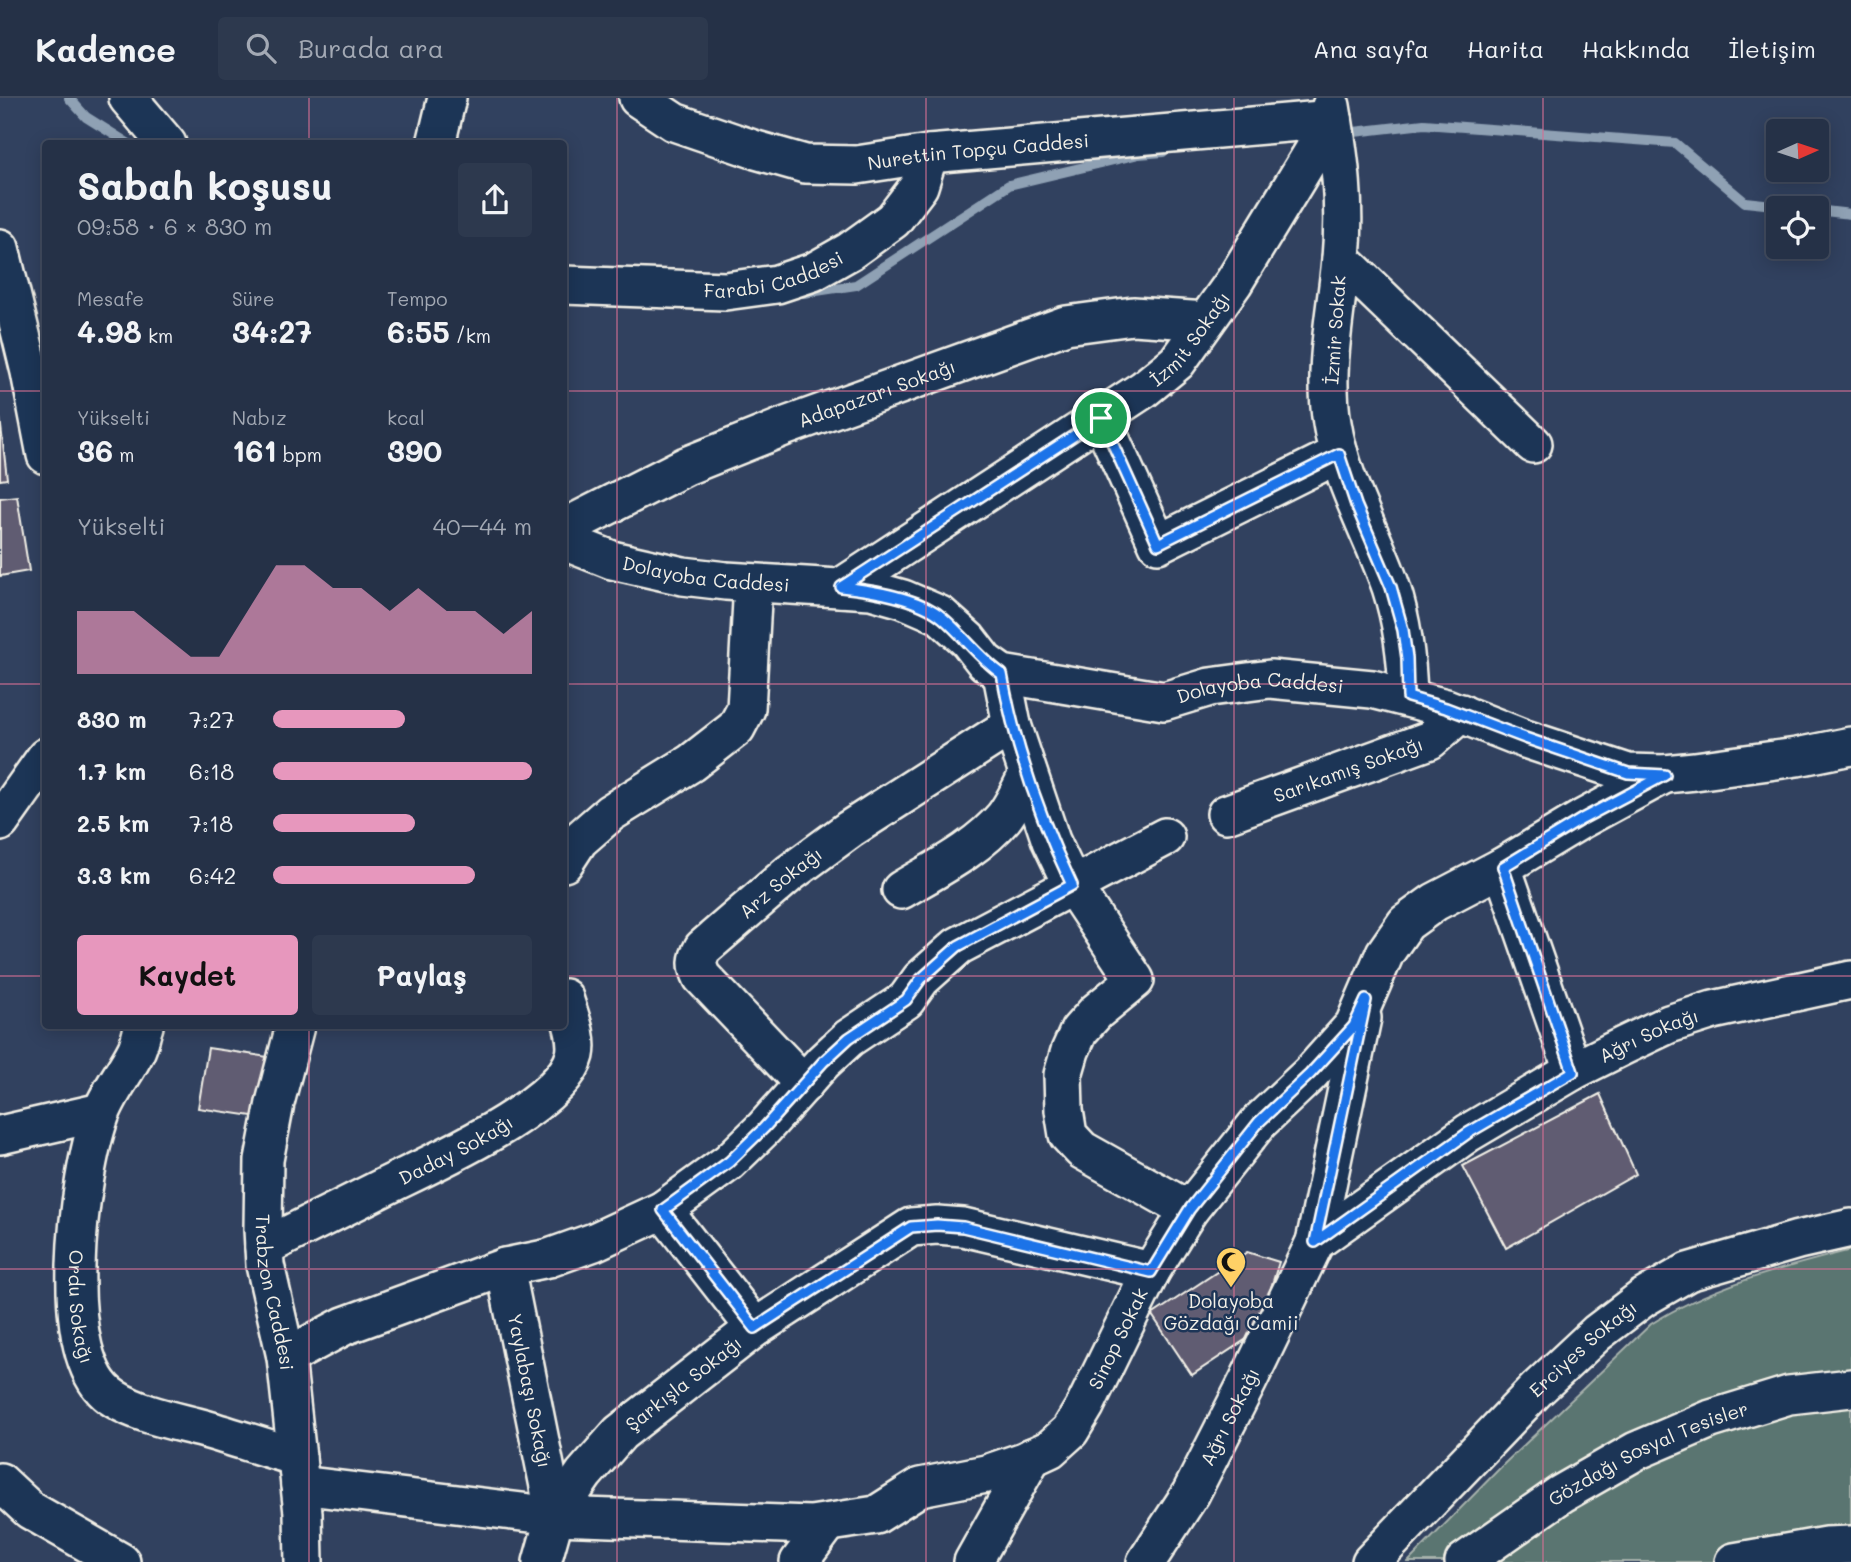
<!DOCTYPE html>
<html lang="tr">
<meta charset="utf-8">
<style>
body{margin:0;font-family:Mali,sans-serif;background:#2d394e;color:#f1f3f6;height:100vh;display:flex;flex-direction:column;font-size:26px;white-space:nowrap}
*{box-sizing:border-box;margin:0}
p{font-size:23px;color:#a3a9b4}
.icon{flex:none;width:38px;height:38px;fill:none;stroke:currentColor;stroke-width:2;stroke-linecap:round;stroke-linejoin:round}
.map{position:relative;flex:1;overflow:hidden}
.sheet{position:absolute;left:42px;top:42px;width:525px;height:889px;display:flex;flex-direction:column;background:#253147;border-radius:7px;box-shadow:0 4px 18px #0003,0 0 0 2px #424c60}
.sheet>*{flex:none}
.needle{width:46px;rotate:87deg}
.tools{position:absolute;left:1766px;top:21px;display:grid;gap:14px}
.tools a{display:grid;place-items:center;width:63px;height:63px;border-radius:7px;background:#253147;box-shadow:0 4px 18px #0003,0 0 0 2px #424c60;font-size:35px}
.pin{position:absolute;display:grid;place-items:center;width:60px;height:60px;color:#fff;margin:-30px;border:4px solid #fff;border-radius:50%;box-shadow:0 2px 7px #0007}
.round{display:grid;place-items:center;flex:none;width:74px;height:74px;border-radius:7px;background:#2d394e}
.overview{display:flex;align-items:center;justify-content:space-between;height:119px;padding:0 35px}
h1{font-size:38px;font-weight:700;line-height:52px}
.metrics{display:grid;grid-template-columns:repeat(3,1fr);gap:10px;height:119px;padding:7px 35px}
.metrics div{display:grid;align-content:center}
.metrics b{font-size:30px;font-weight:700}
.metrics small{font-size:19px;font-weight:400}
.metrics p{font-size:19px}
.chart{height:196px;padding:14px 35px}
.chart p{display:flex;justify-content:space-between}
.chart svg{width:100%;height:126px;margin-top:7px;fill:#e797bd;opacity:.7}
.button{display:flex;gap:14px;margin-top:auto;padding:14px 35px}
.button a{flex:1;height:80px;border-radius:7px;background:#e797bd;color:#111;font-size:28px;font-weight:700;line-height:80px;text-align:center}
.button a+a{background:#2d394e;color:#f1f3f6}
ul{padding:0 35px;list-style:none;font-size:23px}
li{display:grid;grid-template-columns:112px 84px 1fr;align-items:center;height:52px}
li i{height:18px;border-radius:9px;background:#e797bd}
header{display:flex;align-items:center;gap:42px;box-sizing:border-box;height:98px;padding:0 35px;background:#253147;border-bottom:2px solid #424c60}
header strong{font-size:33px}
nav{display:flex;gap:38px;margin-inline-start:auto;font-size:24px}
.search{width:490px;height:63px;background:#2d394e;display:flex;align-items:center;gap:18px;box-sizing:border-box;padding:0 24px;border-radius:7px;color:#a3a9b4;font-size:26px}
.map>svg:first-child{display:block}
.green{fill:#5a7471;stroke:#a7b2ac;stroke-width:2}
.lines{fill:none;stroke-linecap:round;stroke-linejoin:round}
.stream{stroke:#8fa1b4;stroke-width:10}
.building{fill:#615c72;stroke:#f4f1e8;stroke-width:2}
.minor-casing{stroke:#f4f1e8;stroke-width:42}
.minor{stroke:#1d3557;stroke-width:37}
.route-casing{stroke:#fff;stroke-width:14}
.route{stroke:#1a73e8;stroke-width:9}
.grid{fill:none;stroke:#d66f93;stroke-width:2;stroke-opacity:0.55}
.labels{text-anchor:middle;stroke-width:5;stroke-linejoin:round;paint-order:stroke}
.street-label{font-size:19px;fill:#f4f1e8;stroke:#1d3557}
.poi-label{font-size:19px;fill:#f4f1e8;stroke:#1d3557}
</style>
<header>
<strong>Kadence</strong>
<div class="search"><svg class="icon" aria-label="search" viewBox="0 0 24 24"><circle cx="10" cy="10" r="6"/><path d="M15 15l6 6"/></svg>Burada ara</div>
<nav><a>Ana sayfa</a><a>Harita</a><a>Hakkında</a><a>İletişim</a></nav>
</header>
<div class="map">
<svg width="1851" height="1464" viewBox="0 0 1851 1464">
<rect width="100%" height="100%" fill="#31415f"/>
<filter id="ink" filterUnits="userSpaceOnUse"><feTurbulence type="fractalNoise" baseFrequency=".0143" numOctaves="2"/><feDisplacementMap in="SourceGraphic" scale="14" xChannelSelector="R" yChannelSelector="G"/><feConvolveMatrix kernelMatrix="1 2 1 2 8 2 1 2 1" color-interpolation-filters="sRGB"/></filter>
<g filter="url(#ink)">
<!-- green -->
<path class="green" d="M 1851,1152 L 1851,1464 L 1408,1464 L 1505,1365 L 1651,1226 C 1712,1187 1782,1170 1851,1152 Z"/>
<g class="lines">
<!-- stream -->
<g class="stream">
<polyline points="69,0 86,19 129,46"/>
<polyline points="1354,34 1424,26 1675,45 1745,104 1802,110"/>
<polyline points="1816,112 1851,116"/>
<polyline points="803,195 856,187 1009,87 1139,56 1163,54"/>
</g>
</g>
<!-- building -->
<g class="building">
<polygon points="0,319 7,381 0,382"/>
<polygon points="17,398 29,473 0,478 0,400"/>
<polygon points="208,950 275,960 266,1020 198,1010"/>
<polygon points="1600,996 1636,1076 1506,1150 1463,1068"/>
<polygon points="1247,1154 1279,1164 1257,1234 1192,1277 1152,1217"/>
</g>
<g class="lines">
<!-- minor casing -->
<g class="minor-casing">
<g id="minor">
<polyline points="128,0 167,46"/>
<path id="s1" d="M 638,0 L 674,24 L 756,52 L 805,66 L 857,67 L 929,56 L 1333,21"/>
<path d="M 1331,8 C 1340,62 1346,106 1341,161 C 1336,216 1323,270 1332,325 C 1341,383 1372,434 1391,489 C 1403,526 1407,561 1408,599"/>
<polyline points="436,46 447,0"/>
<polyline points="0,150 30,274 46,357"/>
<polyline points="1341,161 1533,346"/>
<path id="s2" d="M 564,187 L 725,193 L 777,186 L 813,174 L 850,153 L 893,122 L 919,88 L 929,56"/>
<polyline points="1101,320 1158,446 1339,356"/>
<path id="s3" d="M 564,430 L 686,368 L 786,328 L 1066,227 L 1133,218 L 1206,223"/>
<path id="s4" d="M 564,443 L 612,462 L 683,478 L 726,483 L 871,492 L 903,501 L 940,517 L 968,542 L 985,564 L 1002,576 L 1164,603 L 1210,589 L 1270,581 L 1372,591 L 1446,610 L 1525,641 L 1628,675 L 1665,676 L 1695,673 L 1797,659 L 1851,648"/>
<path id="s5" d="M 840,490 L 1144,291 L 1177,264 L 1234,184 L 1333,21"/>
<polyline points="1002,576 1012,627 1051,743 1072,787 1135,882 1096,914 1079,933 1070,953 1063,977 1064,1012 1068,1037 1082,1052 1189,1112"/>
<path id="s6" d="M 1226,716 L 1430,642 L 1461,615"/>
<polyline points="0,724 46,659"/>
<polyline points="564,765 579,742 610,715 691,665 736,630 746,611 753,485"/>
<polyline points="1502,769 1573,973"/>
<path d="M 901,792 C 936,771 977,751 1004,719 C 1014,706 1021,690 1028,676"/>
<path id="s7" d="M 144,928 C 141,936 140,945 136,953 C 125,975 108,995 100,1018 C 79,1076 52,1265 115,1301 C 141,1317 176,1323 205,1331 C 236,1340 266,1350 297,1359"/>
<path id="s8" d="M 295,928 L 275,1005 L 264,1062 L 263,1131 L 265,1167 L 286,1259 L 303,1415 L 304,1464"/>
<path id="s9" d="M 804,986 L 702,879 C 696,867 697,861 703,850 L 790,775 L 850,731 L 1012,627"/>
<polyline points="0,1037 101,1014"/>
<polyline points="663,1112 755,1230"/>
<polyline points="1315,1144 1362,920"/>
<path id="s10" d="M 264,1149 C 304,1129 344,1109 384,1089 C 430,1066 563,1008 575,957 C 579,939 569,917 564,900"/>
<path id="s11" d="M 505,1169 L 555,1418"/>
<polyline points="286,1259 344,1228 505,1169 549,1160 594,1144 663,1112 729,1064 764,1030 823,964 849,940 906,902 921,881 958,848 1165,739"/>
<polyline points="0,1384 30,1412 121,1464"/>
<path id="s12" d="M 300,1387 L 555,1418 L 811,1427 L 876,1417 L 920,1389 L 986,1376 L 1024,1363 L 1050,1351 L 1070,1333 L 1085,1308 L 1151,1173 L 1189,1112 L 1259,1024 L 1310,976 L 1354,927 L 1385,855 L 1406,825 L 1435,804 L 1502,769 L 1582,721 L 1665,676"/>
<path id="s13" d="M 542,1464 L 555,1418 L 584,1376 L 620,1335 L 755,1230 L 911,1129 L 937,1127 L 963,1129 L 1151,1173"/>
<polyline points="799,1464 828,1425"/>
<polyline points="973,1464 1032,1359"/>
<path id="s14" d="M 1146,1464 L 1191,1395 L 1248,1283 L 1315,1144 L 1468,1035 L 1573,973 L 1623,948 L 1669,926 L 1713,912 L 1851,882"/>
<path id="s15" d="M 1371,1464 L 1536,1292 L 1597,1235 L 1643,1200 L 1688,1174 L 1798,1142 L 1851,1130"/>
<path id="s16" d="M 1464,1464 L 1561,1396 L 1636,1353 L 1711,1321 L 1789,1297 L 1851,1290"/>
<polyline points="1734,1464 1826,1448 1851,1447"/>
</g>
</g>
<!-- minor -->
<use href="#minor" class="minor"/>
</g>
</g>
<g class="lines" filter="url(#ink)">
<!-- route casing -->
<g class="route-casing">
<path id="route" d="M 1101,320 L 1158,446 L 1339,356 L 1356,407 L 1391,489 L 1403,532 L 1407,560 L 1408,599 L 1446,610 L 1525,640 L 1628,675 L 1665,677 L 1582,721 L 1503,769 L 1573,974 L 1468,1035 L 1315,1144 L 1366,902 L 1354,928 L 1310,976 L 1259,1024 L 1189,1112 L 1151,1174 L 963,1129 L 937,1127 L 911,1129 L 755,1230 L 663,1112 L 729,1064 L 764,1030 L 823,964 L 849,940 L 906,902 L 921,881 L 958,848 L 1072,787 C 1040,720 1015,649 1002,576 C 979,560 964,538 943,520 C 920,500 870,492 841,489 Z"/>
</g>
<!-- route -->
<use href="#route" class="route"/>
</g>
<!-- grid -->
<path class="grid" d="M 309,0 L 309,46M 617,0 L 617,1464M 926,0 L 926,1464M 1234,0 L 1234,1464M 1543,0 L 1543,1464M 0,293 L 46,293M 564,293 L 1851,293M 0,586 L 46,586M 564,586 L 1851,586M 0,878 L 46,878M 564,878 L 1851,878M 309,928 L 309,1464M 0,1171 L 1851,1171"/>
<!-- icons -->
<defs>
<g id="mosque-pin" transform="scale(1.575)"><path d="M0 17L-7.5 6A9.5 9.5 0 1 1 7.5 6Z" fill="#ffd166" stroke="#1d3557"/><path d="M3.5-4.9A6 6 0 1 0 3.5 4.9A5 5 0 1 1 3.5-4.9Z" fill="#111"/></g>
</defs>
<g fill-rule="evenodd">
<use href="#mosque-pin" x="1231" y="1164"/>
</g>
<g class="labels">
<!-- street labels -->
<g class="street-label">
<text dy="7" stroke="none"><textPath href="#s1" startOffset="355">Nurettin Topçu Caddesi</textPath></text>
<text dy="7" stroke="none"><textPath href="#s2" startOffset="212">Farabi Caddesi</textPath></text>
<text transform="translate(1335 232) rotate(-86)" y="7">İzmir Sokak</text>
<text dy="7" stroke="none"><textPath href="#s5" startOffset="432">İzmit Sokağı</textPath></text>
<text dy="7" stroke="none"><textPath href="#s3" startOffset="341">Adapazarı Sokağı</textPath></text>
<text dy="7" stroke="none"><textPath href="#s4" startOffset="147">Dolayoba Caddesi</textPath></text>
<text dy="7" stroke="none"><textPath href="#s4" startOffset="735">Dolayoba Caddesi</textPath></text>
<text dy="7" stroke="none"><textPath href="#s6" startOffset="130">Sarıkamış Sokağı</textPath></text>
<text dy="7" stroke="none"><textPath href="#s9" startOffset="280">Arz Sokağı</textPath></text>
<text dy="7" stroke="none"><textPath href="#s14" startOffset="756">Ağrı Sokağı</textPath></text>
<text dy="7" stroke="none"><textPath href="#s10" startOffset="215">Daday Sokağı</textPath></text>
<text dy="7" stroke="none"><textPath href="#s8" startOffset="271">Trabzon Caddesi</textPath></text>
<text dy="7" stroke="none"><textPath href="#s7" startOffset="294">Ordu Sokağı</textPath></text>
<text dy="7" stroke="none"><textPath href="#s12" startOffset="898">Sinop Sokak</textPath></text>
<text dy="7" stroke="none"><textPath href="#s15" startOffset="301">Erciyes Sokağı</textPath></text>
<text dy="7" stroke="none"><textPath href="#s13" startOffset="234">Şarkışla Sokağı</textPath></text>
<text dy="7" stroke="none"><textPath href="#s11" startOffset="126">Yaylabaşı Sokağı</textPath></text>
<text dy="7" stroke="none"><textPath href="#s14" startOffset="168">Ağrı Sokağı</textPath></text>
<text dy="7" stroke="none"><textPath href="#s16" startOffset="215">Gözdağı Sosyal Tesisler</textPath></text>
</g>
<!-- poi labels -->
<g class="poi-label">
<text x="1231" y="1210">Dolayoba<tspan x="1231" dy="22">Gözdağı Camii</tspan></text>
</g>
</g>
</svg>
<div class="tools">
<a><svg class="needle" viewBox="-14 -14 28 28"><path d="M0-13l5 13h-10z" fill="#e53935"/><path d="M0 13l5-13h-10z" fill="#a3a9b4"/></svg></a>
<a><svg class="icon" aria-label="locate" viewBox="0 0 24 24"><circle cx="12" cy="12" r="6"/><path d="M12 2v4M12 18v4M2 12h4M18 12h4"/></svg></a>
</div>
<div class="pin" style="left:1101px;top:320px;background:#1e9e55"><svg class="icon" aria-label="arrive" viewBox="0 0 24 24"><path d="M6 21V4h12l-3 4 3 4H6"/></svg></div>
<section class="sheet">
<div class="overview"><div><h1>Sabah koşusu</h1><p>09:58 · 6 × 830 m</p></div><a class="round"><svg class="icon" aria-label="share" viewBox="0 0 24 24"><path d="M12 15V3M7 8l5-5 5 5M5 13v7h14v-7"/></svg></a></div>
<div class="metrics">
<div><p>Mesafe</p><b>4.98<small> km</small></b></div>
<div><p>Süre</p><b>34:27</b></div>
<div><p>Tempo</p><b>6:55<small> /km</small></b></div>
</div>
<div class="metrics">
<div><p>Yükselti</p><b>36<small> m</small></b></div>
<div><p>Nabız</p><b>161<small> bpm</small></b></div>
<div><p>kcal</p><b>390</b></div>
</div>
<div class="chart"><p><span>Yükselti</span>40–44 m</p>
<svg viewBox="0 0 160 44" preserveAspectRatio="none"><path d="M0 44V22L10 22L20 22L30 30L40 38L50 38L60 22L70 6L80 6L90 14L100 14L110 22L120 14L130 22L140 22L150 30L160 22V44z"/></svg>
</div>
<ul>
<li><b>830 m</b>7:27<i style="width:51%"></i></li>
<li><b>1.7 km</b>6:18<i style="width:100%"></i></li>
<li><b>2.5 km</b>7:18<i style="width:55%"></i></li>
<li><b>3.3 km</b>6:42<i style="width:78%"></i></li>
</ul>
<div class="button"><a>Kaydet</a><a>Paylaş</a></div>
</section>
</div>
